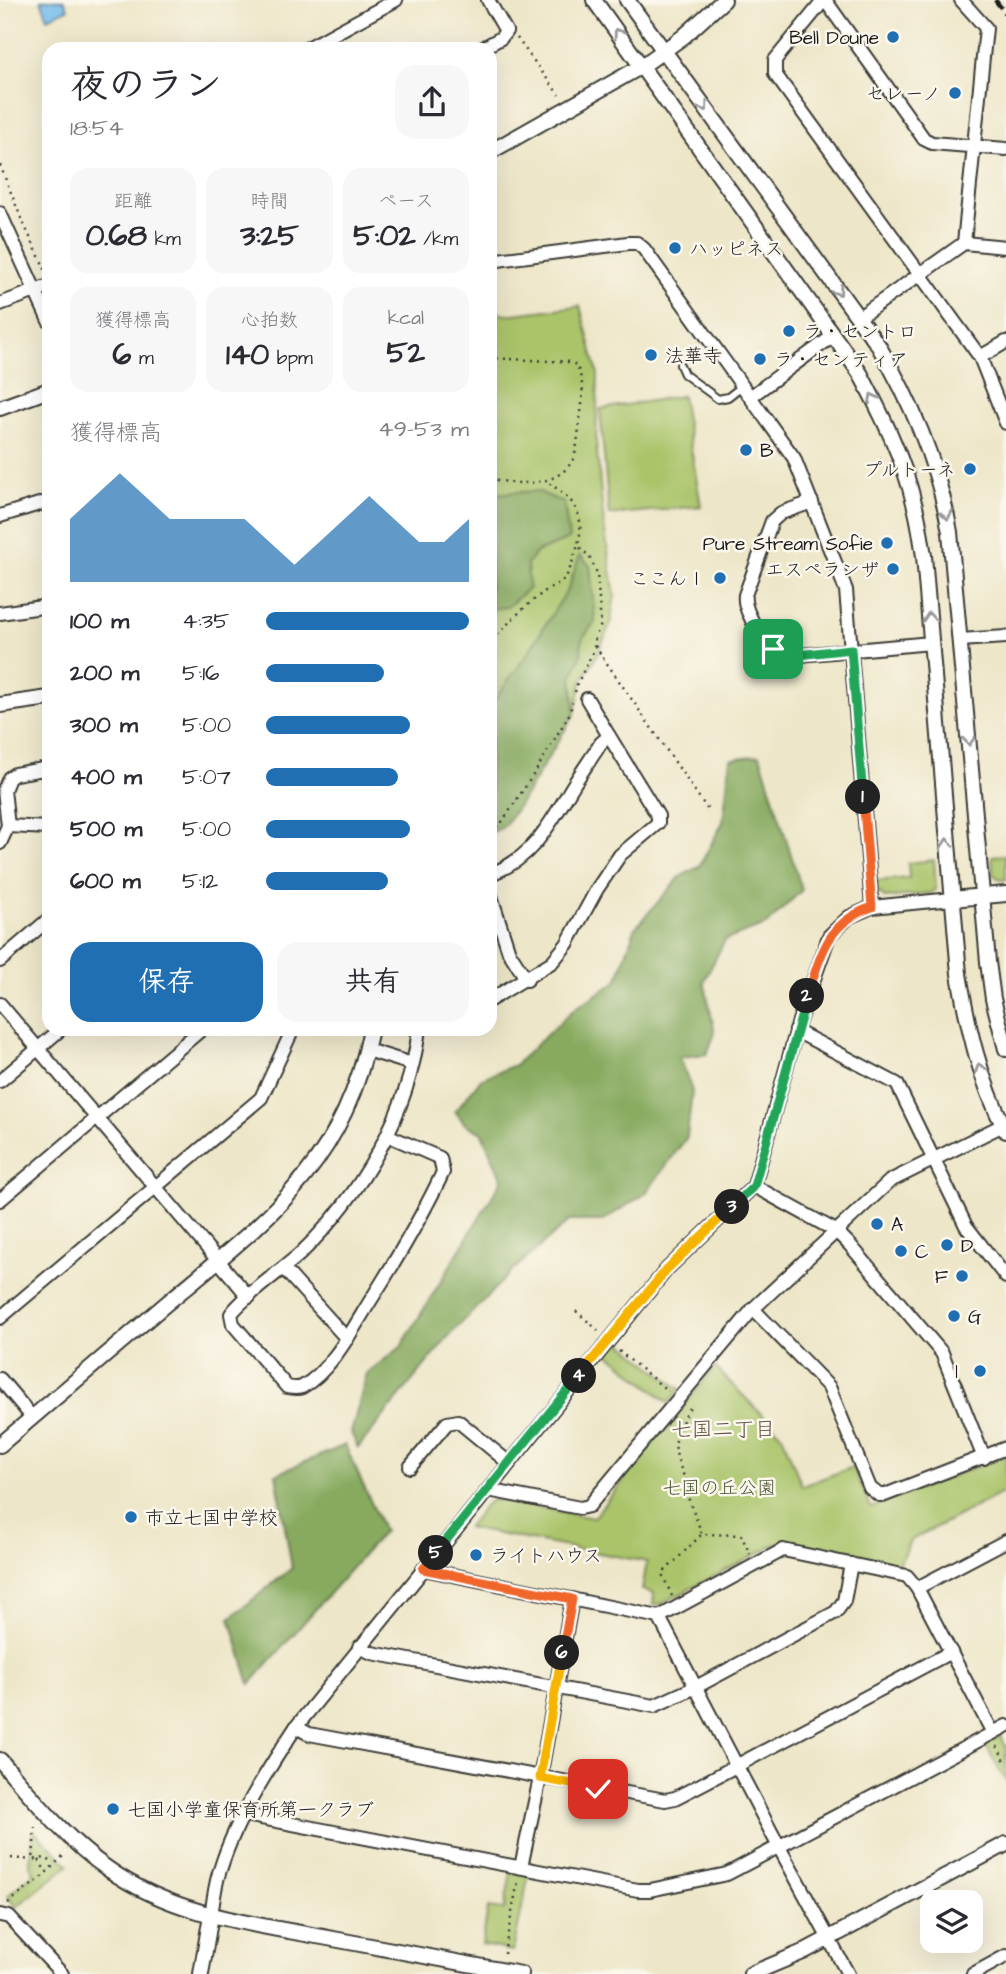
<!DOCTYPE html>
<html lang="ja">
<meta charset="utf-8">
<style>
body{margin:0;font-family:"Architects Daughter","Klee One",sans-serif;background:#f7f7f7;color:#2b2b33;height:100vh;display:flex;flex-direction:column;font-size:26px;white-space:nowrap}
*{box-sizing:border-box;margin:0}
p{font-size:23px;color:#7c7c81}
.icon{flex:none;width:38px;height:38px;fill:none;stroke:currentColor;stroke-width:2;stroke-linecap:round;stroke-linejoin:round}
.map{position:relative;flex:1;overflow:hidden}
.panel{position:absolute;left:42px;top:42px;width:455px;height:994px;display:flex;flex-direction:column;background:#fff;border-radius:21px;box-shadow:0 7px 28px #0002}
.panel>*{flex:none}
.controls{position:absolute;left:920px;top:1890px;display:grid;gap:14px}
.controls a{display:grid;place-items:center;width:63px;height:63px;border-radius:14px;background:#fff;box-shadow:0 7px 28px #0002;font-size:35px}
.pin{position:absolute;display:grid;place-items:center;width:60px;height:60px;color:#fff;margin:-30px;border-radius:14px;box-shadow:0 4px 10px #0006}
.km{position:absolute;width:35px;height:35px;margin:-18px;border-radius:50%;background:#222;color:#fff;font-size:19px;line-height:35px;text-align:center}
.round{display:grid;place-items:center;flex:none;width:74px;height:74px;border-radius:21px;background:#f7f7f7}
.head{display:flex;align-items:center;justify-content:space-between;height:119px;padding:0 28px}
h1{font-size:38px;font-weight:700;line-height:52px}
.figures{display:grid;grid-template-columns:repeat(3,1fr);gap:10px;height:119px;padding:7px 28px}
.figures div{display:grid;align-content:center;border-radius:18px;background:#f7f7f7;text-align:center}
.figures b{font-size:30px;font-weight:700}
.figures small{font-size:19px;font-weight:400}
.figures p{font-size:19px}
.chart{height:196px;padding:14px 28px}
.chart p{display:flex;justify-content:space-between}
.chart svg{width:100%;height:126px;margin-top:7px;fill:#1f6fb2;opacity:.7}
.action{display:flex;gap:14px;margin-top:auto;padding:14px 28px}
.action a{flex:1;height:80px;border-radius:21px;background:#1f6fb2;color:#fff;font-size:28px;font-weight:700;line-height:80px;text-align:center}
.action a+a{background:#f7f7f7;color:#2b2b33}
ul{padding:0 28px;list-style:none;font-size:23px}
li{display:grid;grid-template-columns:112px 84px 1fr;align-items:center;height:52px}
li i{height:18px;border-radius:9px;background:#1f6fb2}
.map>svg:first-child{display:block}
.green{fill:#aac46a;stroke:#637043;stroke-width:2}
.forest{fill:#87aa5e;stroke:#52633d;stroke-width:2}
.water{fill:#74bdec;stroke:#486c84;stroke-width:2}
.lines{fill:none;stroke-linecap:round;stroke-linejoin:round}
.service-casing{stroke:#3b3a36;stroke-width:10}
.minor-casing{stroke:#3b3a36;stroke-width:16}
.tertiary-casing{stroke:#3b3a36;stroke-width:18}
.path{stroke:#3b3a36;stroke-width:2.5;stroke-dasharray:2 5;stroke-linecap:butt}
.service{stroke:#fff;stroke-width:6}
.minor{stroke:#fff;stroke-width:12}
.tertiary{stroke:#fff;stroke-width:14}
.rail{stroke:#1c1c1c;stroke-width:4.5;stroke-dasharray:10 5;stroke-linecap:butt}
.oneway{stroke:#999}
.split-1-casing{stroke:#fff;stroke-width:14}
.split-2-casing{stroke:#fff;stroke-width:14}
.split-3-casing{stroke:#fff;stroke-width:14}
.split-4-casing{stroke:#fff;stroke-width:14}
.split-5-casing{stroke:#fff;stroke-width:14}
.split-6-casing{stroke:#fff;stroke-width:14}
.split-7-casing{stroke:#fff;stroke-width:14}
.split-1{stroke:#22a559;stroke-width:9}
.split-2{stroke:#f0652b;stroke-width:9}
.split-3{stroke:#22a559;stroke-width:9}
.split-4{stroke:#f5b400;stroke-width:9}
.split-5{stroke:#22a559;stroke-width:9}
.split-6{stroke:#f0652b;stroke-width:9}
.split-7{stroke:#f5b400;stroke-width:9}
.poi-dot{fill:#1f6fb2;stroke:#fbf7ec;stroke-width:2.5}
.labels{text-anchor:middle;stroke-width:5;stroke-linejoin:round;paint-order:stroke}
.poi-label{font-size:19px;fill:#1c1c1c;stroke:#fbf7ec;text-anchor:start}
.park-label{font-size:19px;fill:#4e5737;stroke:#fbf7ec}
.neighbourhood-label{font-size:21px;fill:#625445;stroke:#fbf7ec}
</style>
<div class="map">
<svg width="1006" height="1974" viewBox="0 0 1006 1974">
<rect width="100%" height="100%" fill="#fbf7ec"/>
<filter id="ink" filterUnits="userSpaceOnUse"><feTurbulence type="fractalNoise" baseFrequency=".0143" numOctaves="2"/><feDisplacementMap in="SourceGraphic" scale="14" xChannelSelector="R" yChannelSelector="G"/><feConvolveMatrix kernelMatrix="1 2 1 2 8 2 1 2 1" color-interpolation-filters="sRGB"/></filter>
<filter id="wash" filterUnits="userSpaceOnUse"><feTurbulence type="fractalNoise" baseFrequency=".00686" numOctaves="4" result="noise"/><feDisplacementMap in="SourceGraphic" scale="28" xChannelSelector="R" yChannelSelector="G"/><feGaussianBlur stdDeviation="1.57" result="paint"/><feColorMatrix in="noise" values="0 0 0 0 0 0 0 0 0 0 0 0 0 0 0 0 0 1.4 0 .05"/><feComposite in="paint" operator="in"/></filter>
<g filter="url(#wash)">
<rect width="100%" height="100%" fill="#ede6c8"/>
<!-- green -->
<g class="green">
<polygon points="580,306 598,374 596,441 604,526 615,595 610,625 597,655 582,681 575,713 522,801 503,827 490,833 490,308 505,315"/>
<polygon points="682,396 701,506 609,515 600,409"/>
<polygon points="1006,855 1006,880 1000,880 993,874 992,856"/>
<polygon points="934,860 936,888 932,893 885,898 877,891 876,881 909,878 908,863"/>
<polygon points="618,1340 680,1389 669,1403 608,1353"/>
<polygon points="715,1367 782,1435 802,1486 853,1467 871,1508 1006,1455 1006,1491 911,1540 897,1566 784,1540 661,1604 653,1605 654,1593 642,1590 647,1562 467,1528 487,1503 495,1499 593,1518"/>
<polygon points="1000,1736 1006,1746 1006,1782 985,1744"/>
<polygon points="33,1830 69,1865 16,1907 7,1896 34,1873 30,1864"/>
<polygon points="511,1872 529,1874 513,1951 482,1945 488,1908 504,1910"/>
</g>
<!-- forest -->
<g class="forest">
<polygon points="537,491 564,503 569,539 537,552 527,564 529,588 507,607 490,609 490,494"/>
<polygon points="580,555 590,566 595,622 582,639 581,656 572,677 575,713 522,801 503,827 490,833 490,706 526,656 568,589"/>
<polygon points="760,755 802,890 766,925 725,940 704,981 715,1033 707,1054 680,1057 692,1091 687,1137 645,1194 602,1221 569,1221 510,1273 446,1339 358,1448 351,1433 367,1373 401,1347 502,1180 482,1133 465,1124 455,1111 482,1078 515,1065 574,1009 617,981 635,928 681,876 699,867 723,822 730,759"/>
<polygon points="345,1445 384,1531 250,1684 230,1618 292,1568 276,1474"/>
</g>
<!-- water -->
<polygon class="water" points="41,0 64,0 68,9 48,18"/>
</g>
<g filter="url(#ink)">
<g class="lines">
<!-- service casing -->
<g class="service-casing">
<polyline id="service" points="680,365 684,374 718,399 728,397 742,386"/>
</g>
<!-- minor casing -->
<g class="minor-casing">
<g id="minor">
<polyline points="824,0 775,60 775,74 980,357 1006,423"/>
<polyline points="825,0 924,139 932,143 1006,149"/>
<polyline points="961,0 986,28 964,243"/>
<polyline points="306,49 396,0"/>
<polyline points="481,49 501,38 506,31 488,0"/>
<polyline points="0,213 49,321"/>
<polyline points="490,261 628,243 637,243 644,249 794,458 846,590 872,907"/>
<polyline points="0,304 49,286"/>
<polyline points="858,318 964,243 1006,247"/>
<polyline points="980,357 1006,342"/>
<polyline points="750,397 833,336"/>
<path d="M 812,502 L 781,513 L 772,521 L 745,595 C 742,613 770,654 789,656 L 931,643"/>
<polyline points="0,516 49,501"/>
<polyline points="0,613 49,606"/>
<polyline points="960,640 1006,637"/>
<polyline points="587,699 609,736"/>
<polyline points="8,826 49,828"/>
<polyline points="0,843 8,826 4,790 9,778 15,774 49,768"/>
<path d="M 490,874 C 533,860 552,820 574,784 C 583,770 592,757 601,743 L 609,736 L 658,816 L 658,823 L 620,855 L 597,889 L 567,944 L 552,962 L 490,1000"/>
<polyline points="490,893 509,952 527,980"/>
<polyline points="0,961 49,919"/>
<polyline points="0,1004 249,1297"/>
<polyline points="796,1031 897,1084 966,1226 1006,1277"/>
<polyline points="367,1050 412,1064"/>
<polyline points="0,1081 61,1029"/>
<path d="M 387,1135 L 440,1158 L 443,1172 C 421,1219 397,1259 369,1303 C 353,1329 330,1372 302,1387 C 297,1389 292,1388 287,1387 L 233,1324 L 231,1314 C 243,1297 282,1270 300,1254 C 361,1195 409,1114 419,1029"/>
<polyline points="754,1186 836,1231 850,1245 942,1353 984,1458"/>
<polyline points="0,1200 202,1029"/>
<polyline points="284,1269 347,1339"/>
<polyline points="753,1309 829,1387 870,1488 879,1495 885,1495 1006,1448"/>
<polyline points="0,1318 261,1098 293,1029"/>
<polyline points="0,1379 32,1417"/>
<polyline points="410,1467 447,1423 458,1421 509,1463"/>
<polyline points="488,1490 580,1508 589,1506 753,1309 890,1181 1003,1125"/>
<polyline points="423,1569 659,1617 783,1550 907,1576 917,1588 993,1733"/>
<polyline points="917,1588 1006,1541"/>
<polyline points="659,1617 779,1847 848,1974"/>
<polyline points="359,1647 372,1653 654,1706 696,1687 836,1612 844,1601 851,1564"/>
<polyline points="296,1727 309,1734 665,1800 675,1798 702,1784 951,1652"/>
<polyline points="245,1815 638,1890 650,1890 727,1874 1006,1726"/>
<polyline points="521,1867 540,1778 572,1599"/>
<polyline points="0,1915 9,1917 62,1974"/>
<path d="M 211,1915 C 214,1899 215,1882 221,1867 C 236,1819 268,1769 296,1727 L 667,1269 L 754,1186 L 799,1021 L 829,936 L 849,917 L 872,907 L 952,899"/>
<polyline points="973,1974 1006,1956"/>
</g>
</g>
<!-- tertiary casing -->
<g class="tertiary-casing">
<g id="tertiary">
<path d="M 594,0 L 860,373 C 882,415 903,457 914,503 C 919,520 921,538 924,556 L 959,974 C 968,1028 980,1081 1006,1131"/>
<path d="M 627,0 L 878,345 C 913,404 938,464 950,532 L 988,962 L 993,999 L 1006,1049"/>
<polyline points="490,152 642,66 683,37 724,0"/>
<polyline points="0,408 49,390"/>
<polyline points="0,705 49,698"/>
<polyline points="952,899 1006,894"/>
<path d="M 0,1445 C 55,1398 111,1351 167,1303 C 267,1219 344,1166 371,1029"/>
<path d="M 0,1760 C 33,1798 66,1840 108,1869 C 173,1915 252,1924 328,1938 C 393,1950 457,1962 521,1974"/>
<polyline points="201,1974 211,1915"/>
<polyline points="751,1974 803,1952 1006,1844"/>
</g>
</g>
<!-- path -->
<g class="path">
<polyline points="517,38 559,95"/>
<polyline points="0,165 21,218 47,273"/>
<path d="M 490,358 L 570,362 L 576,365 C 585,382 583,400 580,419 C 578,430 578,446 574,457 C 561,488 516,486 490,478"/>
<path d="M 490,646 C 505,624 526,605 548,589 C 552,586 558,584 562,581 C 569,575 571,565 574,557 C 588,519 579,501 545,481"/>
<polyline points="595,646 710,813"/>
<polyline points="575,692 577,684 594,650 595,637 601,625 597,573 589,556 578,546"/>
<polyline points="490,830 500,825 537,769 570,713 572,702"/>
<polyline points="576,1311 600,1332"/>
<polyline points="619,1351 668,1391"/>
<path d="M 690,1408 C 667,1446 675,1451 689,1490 L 686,1492 L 702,1534"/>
<polyline points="672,1596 662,1574 702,1534 741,1535 750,1554"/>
<polyline points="997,1746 1006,1763"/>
<polyline points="35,1827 33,1860 45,1858 54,1863"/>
<polyline points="11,1858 32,1860"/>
<polyline points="39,1860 46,1872"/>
<polyline points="8,1903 41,1878 64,1855"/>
<polyline points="504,1954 518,1881"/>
</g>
<!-- service -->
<use href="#service" class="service"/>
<!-- minor -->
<use href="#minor" class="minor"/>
<!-- tertiary -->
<use href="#tertiary" class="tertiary"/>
<!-- rail -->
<polyline class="rail" points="995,0 1006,14"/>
</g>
<!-- one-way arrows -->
<defs><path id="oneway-chevron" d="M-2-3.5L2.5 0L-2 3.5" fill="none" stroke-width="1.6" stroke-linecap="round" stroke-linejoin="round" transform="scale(1.75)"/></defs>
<g class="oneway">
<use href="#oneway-chevron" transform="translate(618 33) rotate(-126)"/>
<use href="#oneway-chevron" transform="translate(704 107) rotate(54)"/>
<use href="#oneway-chevron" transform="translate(838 291) rotate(54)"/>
<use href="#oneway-chevron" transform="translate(873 398) rotate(-118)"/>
<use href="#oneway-chevron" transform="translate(947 515) rotate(80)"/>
<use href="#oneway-chevron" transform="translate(929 617) rotate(-95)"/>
<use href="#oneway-chevron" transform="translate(969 741) rotate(85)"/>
<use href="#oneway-chevron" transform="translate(947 843) rotate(-95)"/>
<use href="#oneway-chevron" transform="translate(980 1068) rotate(-108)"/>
</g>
</g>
<g class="lines" filter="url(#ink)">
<!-- split-1 casing -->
<g class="split-1-casing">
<polyline id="split-1" points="773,649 789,656 851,649 863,797"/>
</g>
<!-- split-2 casing -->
<g class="split-2-casing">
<path id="split-2" d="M 807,996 C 822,954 826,923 872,907 L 863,797"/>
</g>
<!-- split-3 casing -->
<g class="split-3-casing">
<polyline id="split-3" points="732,1207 754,1186 807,996"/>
</g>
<!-- split-4 casing -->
<g class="split-4-casing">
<polyline id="split-4" points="579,1376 667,1269 732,1207"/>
</g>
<!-- split-5 casing -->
<g class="split-5-casing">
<polyline id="split-5" points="436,1553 579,1376"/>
</g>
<!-- split-6 casing -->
<g class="split-6-casing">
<polyline id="split-6" points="436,1553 423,1569 572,1599 562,1653"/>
</g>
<!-- split-7 casing -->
<g class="split-7-casing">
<polyline id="split-7" points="562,1653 540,1778 598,1789"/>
</g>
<!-- split-1 -->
<use href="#split-1" class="split-1"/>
<!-- split-2 -->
<use href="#split-2" class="split-2"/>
<!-- split-3 -->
<use href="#split-3" class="split-3"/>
<!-- split-4 -->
<use href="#split-4" class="split-4"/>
<!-- split-5 -->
<use href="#split-5" class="split-5"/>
<!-- split-6 -->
<use href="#split-6" class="split-6"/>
<!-- split-7 -->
<use href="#split-7" class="split-7"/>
</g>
<!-- markers -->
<g class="poi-dot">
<circle cx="893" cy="37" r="7"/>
<circle cx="955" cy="93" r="7"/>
<circle cx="675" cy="248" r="7"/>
<circle cx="789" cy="331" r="7"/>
<circle cx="651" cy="355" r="7"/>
<circle cx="760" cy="359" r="7"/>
<circle cx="746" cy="450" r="7"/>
<circle cx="970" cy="469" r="7"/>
<circle cx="887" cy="543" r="7"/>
<circle cx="893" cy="569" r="7"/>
<circle cx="720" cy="578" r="7"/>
<circle cx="877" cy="1224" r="7"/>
<circle cx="947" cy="1245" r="7"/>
<circle cx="901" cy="1251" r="7"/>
<circle cx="962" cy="1276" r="7"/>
<circle cx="954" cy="1316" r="7"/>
<circle cx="980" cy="1371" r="7"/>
<circle cx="131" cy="1517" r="7"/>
<circle cx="476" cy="1555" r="7"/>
<circle cx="113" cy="1809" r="7"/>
</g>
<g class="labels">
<!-- poi labels -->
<g class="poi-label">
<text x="879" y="44" text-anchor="end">Bell Doune</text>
<text x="941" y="100" text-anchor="end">セレーノ</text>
<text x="689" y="255">ハッピネス</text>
<text x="803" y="338">ラ・セントロ</text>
<text x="665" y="362">法華寺</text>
<text x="774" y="366">ラ・センティア</text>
<text x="760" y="457">B</text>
<text x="956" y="476" text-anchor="end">プルトーネ</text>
<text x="873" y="550" text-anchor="end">Pure Stream Sofie</text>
<text x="879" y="576" text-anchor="end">エスペランザ</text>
<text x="706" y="585" text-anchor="end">ここんⅠ</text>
<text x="891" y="1231">A</text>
<text x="961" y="1252">D</text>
<text x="915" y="1258">C</text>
<text x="948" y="1283" text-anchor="end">F</text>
<text x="968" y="1323">G</text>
<text x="966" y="1378" text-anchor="end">Ⅰ</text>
<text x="145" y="1524">市立七国中学校</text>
<text x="490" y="1562">ライトハウス</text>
<text x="127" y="1816">七国小学童保育所第一クラブ</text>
</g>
<!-- park labels -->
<g class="park-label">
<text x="719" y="1494">七国の丘公園</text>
</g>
<!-- neighbourhood labels -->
<g class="neighbourhood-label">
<text x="723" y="1436">七国二丁目</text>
</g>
</g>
</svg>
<div class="controls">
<a><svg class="icon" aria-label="layers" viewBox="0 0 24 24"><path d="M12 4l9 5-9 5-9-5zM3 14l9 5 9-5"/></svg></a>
</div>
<div class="pin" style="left:773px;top:649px;background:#1e9e55"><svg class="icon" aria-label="arrive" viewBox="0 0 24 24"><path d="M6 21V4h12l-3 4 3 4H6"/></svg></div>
<div class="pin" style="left:598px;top:1789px;background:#d93025"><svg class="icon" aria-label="check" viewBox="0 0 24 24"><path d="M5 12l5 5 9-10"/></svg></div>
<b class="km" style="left:863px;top:797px">1</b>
<b class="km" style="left:807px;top:996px">2</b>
<b class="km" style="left:732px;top:1207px">3</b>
<b class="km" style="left:579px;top:1376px">4</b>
<b class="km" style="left:436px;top:1553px">5</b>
<b class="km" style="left:562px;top:1653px">6</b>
<section class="panel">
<div class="head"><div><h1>夜のラン</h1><p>18:54</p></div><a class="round"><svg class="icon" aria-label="share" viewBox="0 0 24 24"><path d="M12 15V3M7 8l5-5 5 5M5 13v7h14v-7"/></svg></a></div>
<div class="figures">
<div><p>距離</p><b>0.68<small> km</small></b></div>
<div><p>時間</p><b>3:25</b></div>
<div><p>ペース</p><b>5:02<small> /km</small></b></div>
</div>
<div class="figures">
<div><p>獲得標高</p><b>6<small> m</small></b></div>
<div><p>心拍数</p><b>140<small> bpm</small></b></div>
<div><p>kcal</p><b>52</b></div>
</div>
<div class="chart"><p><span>獲得標高</span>49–53 m</p>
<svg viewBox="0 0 160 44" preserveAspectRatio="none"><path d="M0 44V22L10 14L20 6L30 14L40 22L50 22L60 22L70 22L80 30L90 38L100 30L110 22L120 14L130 22L140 30L150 30L160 22V44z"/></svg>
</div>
<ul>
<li><b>100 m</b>4:35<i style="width:100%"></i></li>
<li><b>200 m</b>5:16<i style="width:58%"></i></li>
<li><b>300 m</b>5:00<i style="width:71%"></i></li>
<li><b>400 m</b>5:07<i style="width:65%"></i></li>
<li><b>500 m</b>5:00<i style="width:71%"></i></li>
<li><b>600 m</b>5:12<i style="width:60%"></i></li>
</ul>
<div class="action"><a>保存</a><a>共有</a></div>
</section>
</div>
